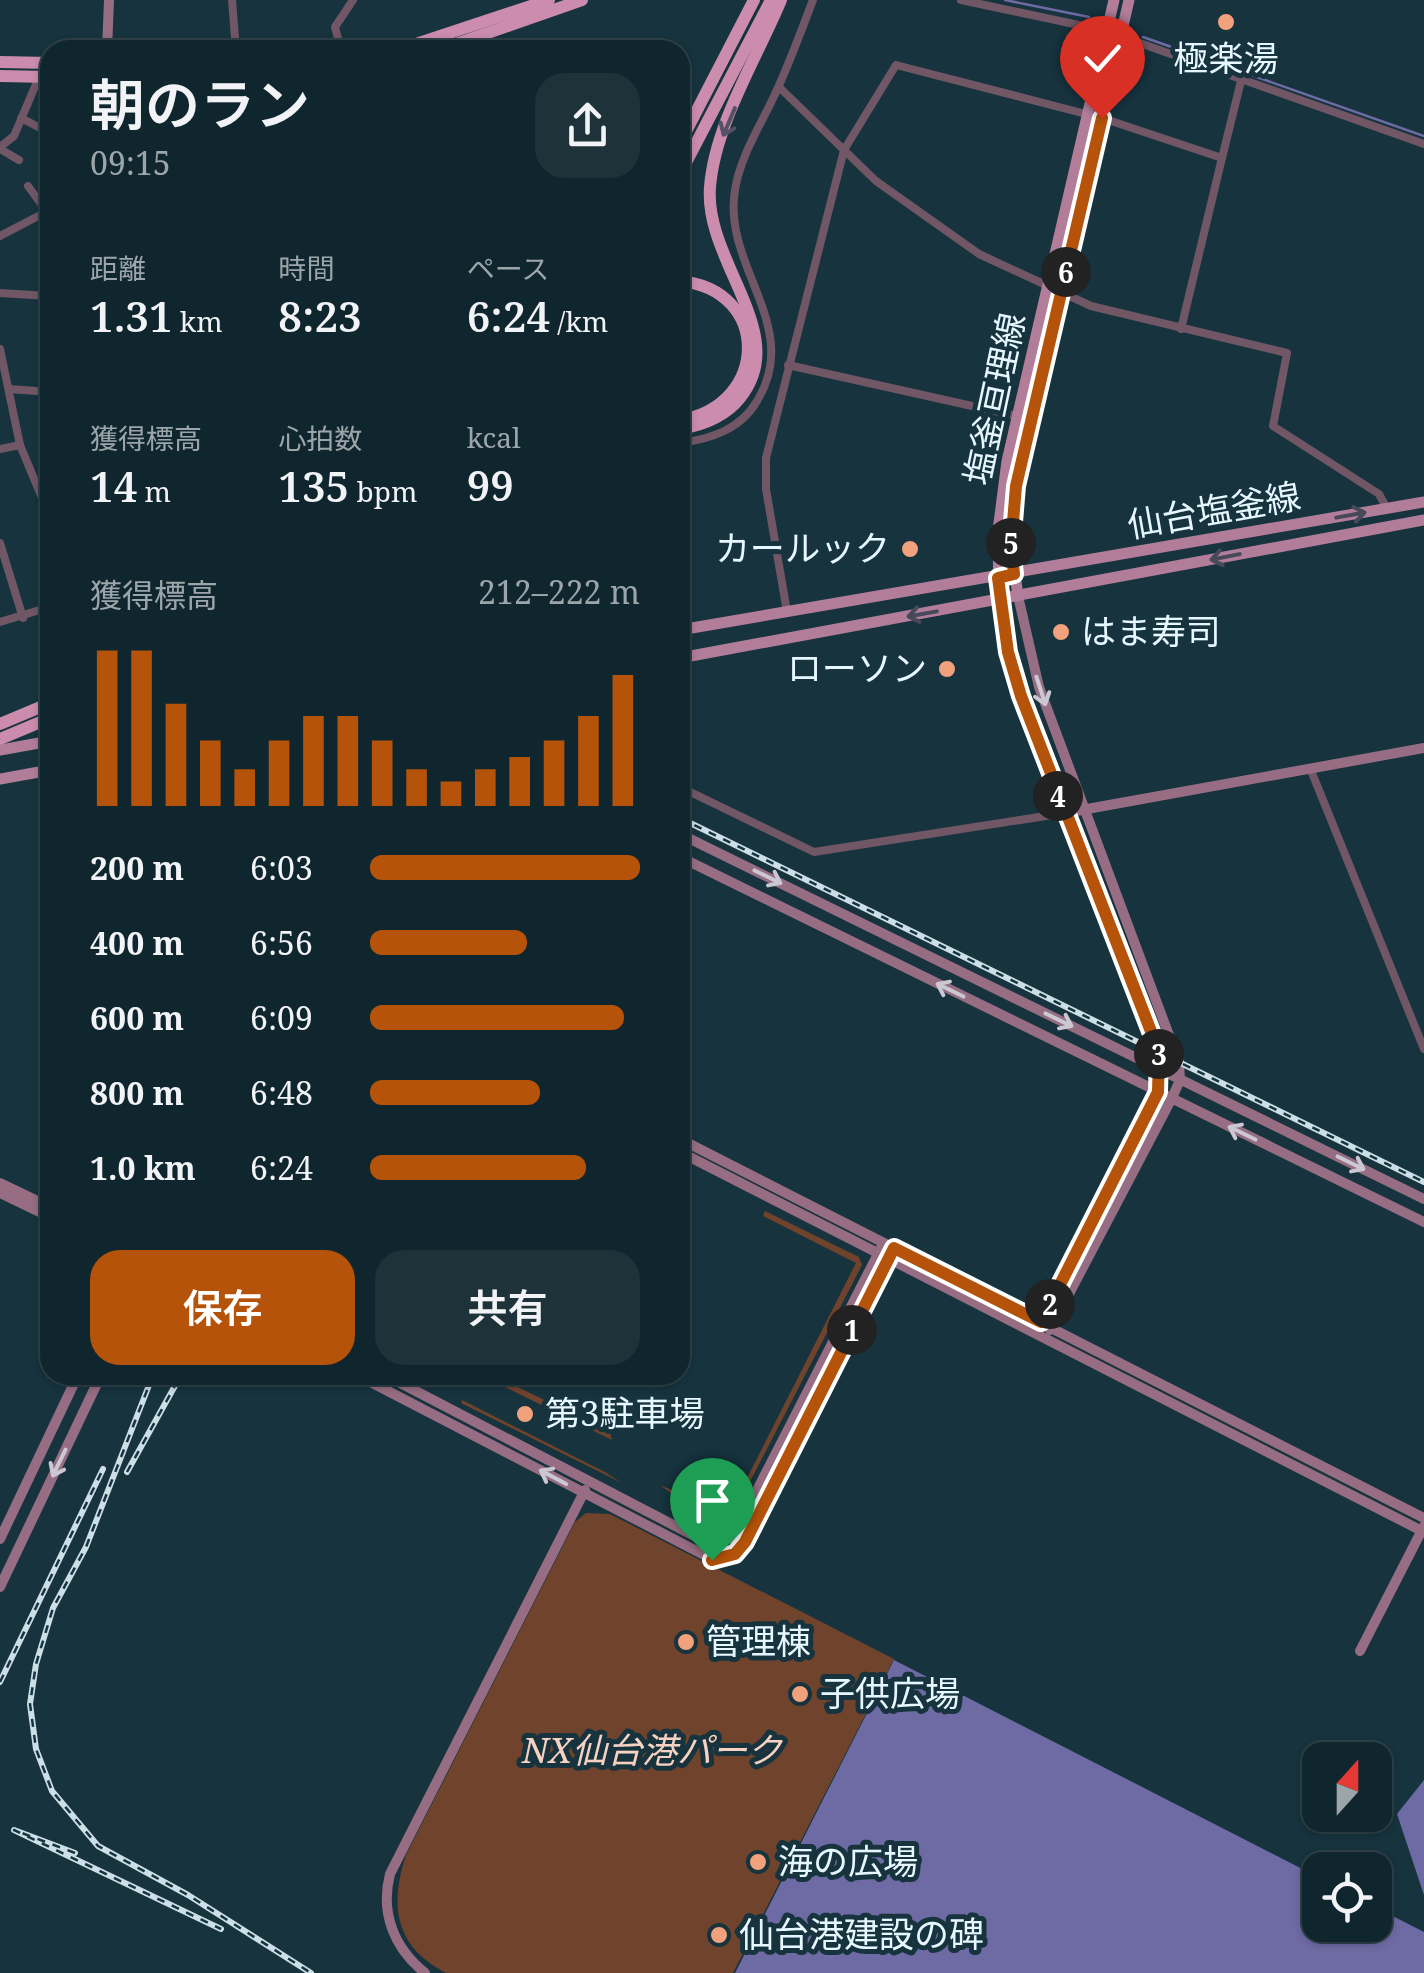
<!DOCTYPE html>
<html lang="ja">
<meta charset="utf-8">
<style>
body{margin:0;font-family:"Noto Serif","Noto Sans JP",serif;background:#1e323a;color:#f1f3f6;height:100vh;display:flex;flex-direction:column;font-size:38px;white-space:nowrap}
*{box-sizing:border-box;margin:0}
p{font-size:32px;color:#9ca5aa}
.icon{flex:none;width:55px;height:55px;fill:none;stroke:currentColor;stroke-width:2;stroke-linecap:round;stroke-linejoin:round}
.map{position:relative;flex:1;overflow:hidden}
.panel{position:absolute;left:40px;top:40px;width:650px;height:1345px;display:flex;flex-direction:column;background:#10262e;border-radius:30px;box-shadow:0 2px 8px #0004,0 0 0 2px #30434a}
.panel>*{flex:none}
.needle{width:65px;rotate:21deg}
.buttons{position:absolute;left:1302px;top:1742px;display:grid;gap:20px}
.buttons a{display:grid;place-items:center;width:90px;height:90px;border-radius:20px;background:#10262e;box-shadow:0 2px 8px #0004,0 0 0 2px #30434a;font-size:50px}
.pin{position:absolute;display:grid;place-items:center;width:85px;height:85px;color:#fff;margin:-102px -42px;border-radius:50% 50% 50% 0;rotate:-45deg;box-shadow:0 0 10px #0007}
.pin .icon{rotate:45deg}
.km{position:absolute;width:50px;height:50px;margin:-25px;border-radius:50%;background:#222;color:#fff;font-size:28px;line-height:50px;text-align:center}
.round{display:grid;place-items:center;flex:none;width:105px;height:105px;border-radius:30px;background:#1e323a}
.overview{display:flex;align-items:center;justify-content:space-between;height:170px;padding:0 50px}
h1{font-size:55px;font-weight:600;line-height:75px}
.metrics{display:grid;grid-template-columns:repeat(3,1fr);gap:15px;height:170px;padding:10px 50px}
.metrics div{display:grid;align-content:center}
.metrics b{font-size:42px;font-weight:600}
.metrics small{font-size:28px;font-weight:400}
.metrics p{font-size:28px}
.chart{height:280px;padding:20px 50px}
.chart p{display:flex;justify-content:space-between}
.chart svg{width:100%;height:180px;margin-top:10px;stroke:#b45309;stroke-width:6}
.cta{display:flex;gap:20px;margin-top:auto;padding:20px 50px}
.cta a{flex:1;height:115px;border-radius:30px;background:#b45309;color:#fff;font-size:40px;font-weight:600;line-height:115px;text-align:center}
.cta a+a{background:#1e323a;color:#f1f3f6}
ul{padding:0 50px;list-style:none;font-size:32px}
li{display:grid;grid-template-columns:160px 120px 1fr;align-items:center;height:75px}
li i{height:25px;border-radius:12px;background:#b45309}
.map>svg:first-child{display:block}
.green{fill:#70432d}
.water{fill:#6e6ba4}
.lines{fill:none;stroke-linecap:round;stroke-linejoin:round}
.stream{stroke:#6e6ba4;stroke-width:2.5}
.street{stroke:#715765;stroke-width:8}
.secondary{stroke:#966d82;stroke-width:10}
.primary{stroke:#b27d99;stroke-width:11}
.highway{stroke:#cb8cae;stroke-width:12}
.rail-casing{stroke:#ccdee6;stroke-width:6}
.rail{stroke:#16333e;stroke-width:2.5;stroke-dasharray:8;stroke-linecap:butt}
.oneway{stroke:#555265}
.oneway2{stroke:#454959}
.oneway3{stroke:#cbc7d3}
.route-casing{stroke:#fff;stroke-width:20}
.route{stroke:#b45309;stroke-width:12}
.poi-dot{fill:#f1a17c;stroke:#16333e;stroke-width:4}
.labels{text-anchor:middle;stroke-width:10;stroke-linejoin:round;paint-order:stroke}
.poi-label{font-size:35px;fill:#e7f7ff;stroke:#16333e;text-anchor:start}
.street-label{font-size:35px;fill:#e7f7ff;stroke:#16333e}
.park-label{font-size:35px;font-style:italic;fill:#f7d2c2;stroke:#16333e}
</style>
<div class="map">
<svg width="1424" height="1973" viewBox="0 0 1424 1973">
<rect width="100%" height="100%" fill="#16333e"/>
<!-- green -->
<g class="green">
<polygon points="765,1211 859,1257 862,1265 726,1528 721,1531 660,1485 730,1515 733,1507 719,1491 730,1496 739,1494 856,1263 763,1216"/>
<polygon points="481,1375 493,1375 610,1432 612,1440"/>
<polygon points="462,1400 605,1472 622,1483 461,1403"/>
<path d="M 586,1513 L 610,1514 L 894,1659 L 733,1973 L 446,1973 C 395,1947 389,1906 406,1855 L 575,1522 Z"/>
</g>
<!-- water -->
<g class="water">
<polygon points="894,1660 1320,1878 1320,1925 1375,1925 1375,1907 1424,1932 1424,1973 735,1973"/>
<polygon points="1424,1780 1424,1895 1397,1814"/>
</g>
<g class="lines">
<!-- stream -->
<g class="stream">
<polyline points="1005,0 1089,17"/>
<polyline points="1143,37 1424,136"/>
</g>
<!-- street -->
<g class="street">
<polyline points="232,0 236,50"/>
<polyline points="961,0 1107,31"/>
<polyline points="1120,36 1424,144"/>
<polyline points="341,50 335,27 353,0"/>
<polyline points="779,87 876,181 979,254 1091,306 1287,353 1273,426 1379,494 1387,509"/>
<polyline points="21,118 50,133"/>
<polyline points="1102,118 1222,158 1181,329"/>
<polyline points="0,147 14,136 39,77"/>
<polyline points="0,149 19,160"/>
<polyline points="1222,158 1241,81"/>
<polyline points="28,186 47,212"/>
<polyline points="0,236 50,210"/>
<polyline points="0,293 50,296"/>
<polyline points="0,349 20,445 50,517"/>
<polyline points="788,365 1017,416"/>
<polyline points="9,389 50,392"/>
<path d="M 680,443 C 711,439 741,429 757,401 C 803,326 722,267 735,190 C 740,156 762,123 776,92 C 790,62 801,31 813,0"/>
<polyline points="0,449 20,445"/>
<polyline points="0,543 23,618"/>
<polyline points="787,612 766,489 766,458 844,150 896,65 1086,114"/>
<polyline points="0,622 50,607"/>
<polyline points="1310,768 1424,1049"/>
<polyline points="680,777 682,788 814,852 1065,813"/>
</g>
<!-- secondary -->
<g class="secondary">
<polyline points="107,50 109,0"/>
<polyline points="1018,596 1039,687 1179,1062 1180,1080 1172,1098 1050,1330"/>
<path d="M 999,600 C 1026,751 1098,892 1153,1035 L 1162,1070 L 1152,1107 L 1041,1325"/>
<polyline points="1065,813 1424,748"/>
<polyline points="680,834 1424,1199"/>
<polyline points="680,857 1424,1222"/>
<polyline points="680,1139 1424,1518"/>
<polyline points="680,1152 1424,1532"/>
<polyline points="0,1183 50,1207"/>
<polyline points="0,1193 50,1217"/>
<path d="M 357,1375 L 712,1559 C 728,1560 736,1553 745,1542 L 891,1253"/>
<polyline points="385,1375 706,1542 716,1544 733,1537 881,1248"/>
<polyline points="0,1539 78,1375"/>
<polyline points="0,1587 101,1375"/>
<polyline points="1360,1651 1424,1526"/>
<path d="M 425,1973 C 394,1948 380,1913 390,1874 L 585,1490"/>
</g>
<!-- primary -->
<g class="primary">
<polyline points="1018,596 1011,546 1017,485 1129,0"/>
<polyline points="999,600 998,531 1007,461 1114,0"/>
<polyline points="680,630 1424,502"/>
<polyline points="680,658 1424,520"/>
<polyline points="0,750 50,741"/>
<polyline points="0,779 50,770"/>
</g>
<!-- highway -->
<g class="highway">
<polyline points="398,50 549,0"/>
<polyline points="439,50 582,0"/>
<polyline points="0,62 50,63"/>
<polyline points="0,76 50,77"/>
<polyline points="680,143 754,0"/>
<polyline points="680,174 771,0"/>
<path d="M 680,281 C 772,290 769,406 680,420"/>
<path d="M 680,429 C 703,425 725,417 740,398 C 792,334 704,262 710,187 C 715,124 757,58 781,0"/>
<polyline points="0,724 50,703"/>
<polyline points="0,739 50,718"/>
</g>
<!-- rail casing -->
<g class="rail-casing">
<g id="rail">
<polyline points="680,818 1424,1182"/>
<polyline points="153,1375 86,1547 53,1608 36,1664 30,1704 36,1749 52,1791 98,1846 188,1895 311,1973"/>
<polyline points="127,1472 181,1375"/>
<polyline points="0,1682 103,1469"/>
<polyline points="75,1853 14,1830 221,1929"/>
</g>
</g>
<!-- rail -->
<use href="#rail" class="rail"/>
</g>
<!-- one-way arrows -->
<defs><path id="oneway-shaft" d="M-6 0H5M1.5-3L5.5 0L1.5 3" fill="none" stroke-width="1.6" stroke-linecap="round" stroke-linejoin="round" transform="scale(2.5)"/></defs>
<use class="oneway" href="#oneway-shaft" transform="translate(729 122) rotate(113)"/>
<g class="oneway2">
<use href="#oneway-shaft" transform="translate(1351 515) rotate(-10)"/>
<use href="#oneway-shaft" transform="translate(1225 557) rotate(169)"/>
<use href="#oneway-shaft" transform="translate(922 614) rotate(170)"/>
</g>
<g class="oneway3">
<use href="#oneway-shaft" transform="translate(1041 691) rotate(72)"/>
<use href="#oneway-shaft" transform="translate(768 877) rotate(26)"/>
<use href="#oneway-shaft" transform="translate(950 990) rotate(-154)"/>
<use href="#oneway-shaft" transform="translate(1059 1020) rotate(26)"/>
<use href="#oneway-shaft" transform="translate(1242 1133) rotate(-154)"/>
<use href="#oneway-shaft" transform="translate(1351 1163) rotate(26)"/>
<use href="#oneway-shaft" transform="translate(59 1463) rotate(116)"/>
<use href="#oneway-shaft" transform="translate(553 1477) rotate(-152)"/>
</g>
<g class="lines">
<!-- route casing -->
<g class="route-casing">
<polyline id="route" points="712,1560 735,1554 745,1542 894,1248 1041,1322 1158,1092 1159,1052 1021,696 1008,652 998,578 1014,574 1011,546 1016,486 1102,118"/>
</g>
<!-- route -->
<use href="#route" class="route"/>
</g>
<!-- markers -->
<g class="poi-dot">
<circle cx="1226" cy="22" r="10"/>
<circle cx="910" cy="549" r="10"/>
<circle cx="1061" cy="632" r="10"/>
<circle cx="947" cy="669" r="10"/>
<circle cx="525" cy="1414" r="10"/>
<circle cx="686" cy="1642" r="10"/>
<circle cx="800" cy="1694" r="10"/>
<circle cx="758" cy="1862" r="10"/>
<circle cx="719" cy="1935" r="10"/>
</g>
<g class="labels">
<!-- poi labels -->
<g class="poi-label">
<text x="1226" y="71" text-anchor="middle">極楽湯</text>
<text x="890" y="561" text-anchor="end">カールック</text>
<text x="1081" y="644">はま寿司</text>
<text x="927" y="681" text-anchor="end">ローソン</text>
<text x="545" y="1426">第3駐車場</text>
<text x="706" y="1654">管理棟</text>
<text x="820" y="1706">子供広場</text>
<text x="778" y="1874">海の広場</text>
<text x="739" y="1947">仙台港建設の碑</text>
</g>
<!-- street labels -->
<g class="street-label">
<text transform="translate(995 399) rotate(-78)" y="12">塩釜亘理線</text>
<text transform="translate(1214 511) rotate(-10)" y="12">仙台塩釜線</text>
</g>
<!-- park labels -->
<g class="park-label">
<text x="652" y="1763">NX仙台港パーク</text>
</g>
</g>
</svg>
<div class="buttons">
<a><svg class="needle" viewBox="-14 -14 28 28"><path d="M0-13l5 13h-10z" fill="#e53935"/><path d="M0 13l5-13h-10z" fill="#9ca5aa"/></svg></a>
<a><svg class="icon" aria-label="locate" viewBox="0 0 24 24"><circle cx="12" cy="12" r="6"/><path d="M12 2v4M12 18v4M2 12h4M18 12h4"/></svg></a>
</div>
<div class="pin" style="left:712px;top:1560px;background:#1e9e55"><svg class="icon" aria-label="arrive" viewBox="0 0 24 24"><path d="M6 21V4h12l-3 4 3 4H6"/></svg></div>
<div class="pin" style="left:1102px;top:118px;background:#d93025"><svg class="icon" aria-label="check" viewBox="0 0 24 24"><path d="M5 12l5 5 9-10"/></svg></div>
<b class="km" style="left:852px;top:1330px">1</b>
<b class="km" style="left:1050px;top:1304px">2</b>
<b class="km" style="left:1159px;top:1054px">3</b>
<b class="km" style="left:1058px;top:796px">4</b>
<b class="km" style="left:1011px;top:543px">5</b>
<b class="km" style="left:1066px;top:272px">6</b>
<section class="panel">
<div class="overview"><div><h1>朝のラン</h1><p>09:15</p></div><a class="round"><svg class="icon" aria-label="share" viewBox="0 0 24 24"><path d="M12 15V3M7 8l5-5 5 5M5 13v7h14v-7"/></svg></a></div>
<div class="metrics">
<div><p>距離</p><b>1.31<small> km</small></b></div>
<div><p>時間</p><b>8:23</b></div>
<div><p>ペース</p><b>6:24<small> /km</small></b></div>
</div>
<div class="metrics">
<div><p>獲得標高</p><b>14<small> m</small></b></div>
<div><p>心拍数</p><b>135<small> bpm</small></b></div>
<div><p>kcal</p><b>99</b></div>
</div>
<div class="chart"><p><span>獲得標高</span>212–222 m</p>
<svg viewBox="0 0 160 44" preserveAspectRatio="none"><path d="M5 44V6M15 44V6M25 44V19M35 44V28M45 44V35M55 44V28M65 44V22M75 44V22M85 44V28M95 44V35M105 44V38M115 44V35M125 44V32M135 44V28M145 44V22M155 44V12"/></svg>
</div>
<ul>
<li><b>200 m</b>6:03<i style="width:100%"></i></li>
<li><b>400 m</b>6:56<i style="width:58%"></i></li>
<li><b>600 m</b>6:09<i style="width:94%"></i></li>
<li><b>800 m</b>6:48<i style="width:63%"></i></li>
<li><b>1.0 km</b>6:24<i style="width:80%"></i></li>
</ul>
<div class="cta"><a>保存</a><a>共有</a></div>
</section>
</div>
